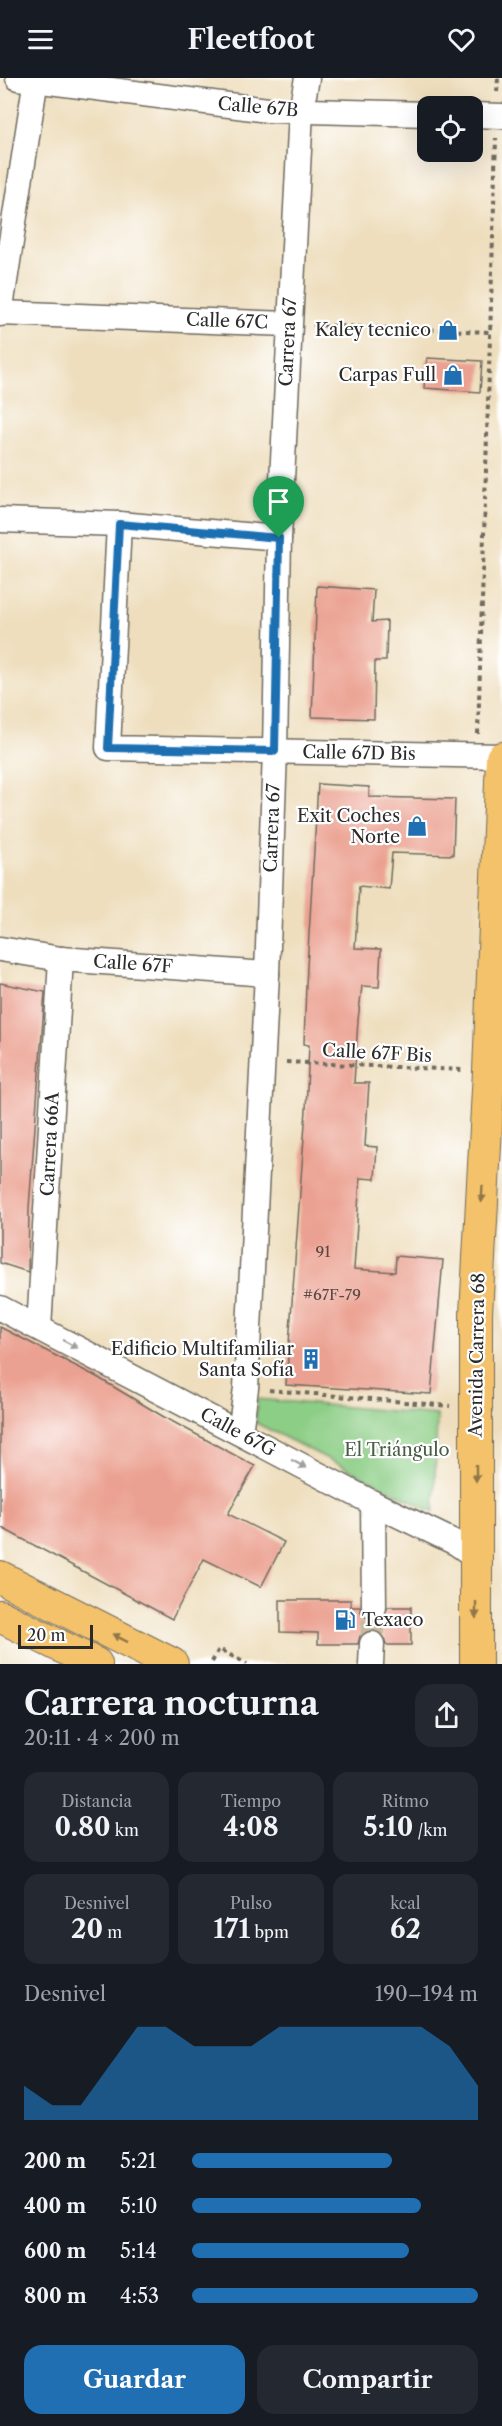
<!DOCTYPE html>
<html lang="es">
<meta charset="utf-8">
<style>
body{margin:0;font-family:"Libre Caslon Text",serif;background:#242831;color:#f1f3f6;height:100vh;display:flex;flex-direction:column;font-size:22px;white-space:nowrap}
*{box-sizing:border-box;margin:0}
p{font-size:20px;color:#9ea1a6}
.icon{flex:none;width:33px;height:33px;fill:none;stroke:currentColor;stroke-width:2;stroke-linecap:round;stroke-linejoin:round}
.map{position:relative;height:1586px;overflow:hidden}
.sheet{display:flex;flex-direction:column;background:#171b24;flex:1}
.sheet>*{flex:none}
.tools{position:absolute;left:417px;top:18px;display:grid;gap:12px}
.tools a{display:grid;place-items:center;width:66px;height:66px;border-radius:12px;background:#171b24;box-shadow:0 6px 24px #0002;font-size:30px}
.scale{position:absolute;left:18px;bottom:15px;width:75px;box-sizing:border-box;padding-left:6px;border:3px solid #2b2b2b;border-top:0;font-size:16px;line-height:21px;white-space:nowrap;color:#2b2b2b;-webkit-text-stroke:4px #fff;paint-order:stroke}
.pin{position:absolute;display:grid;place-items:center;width:51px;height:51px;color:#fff;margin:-62px -26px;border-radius:50% 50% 50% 0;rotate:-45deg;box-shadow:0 0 6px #0007}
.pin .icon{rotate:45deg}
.round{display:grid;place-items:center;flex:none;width:63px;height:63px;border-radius:18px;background:#242831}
.overview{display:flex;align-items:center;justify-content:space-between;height:102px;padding:0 24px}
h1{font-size:33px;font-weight:700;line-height:45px}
.stats{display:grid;grid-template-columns:repeat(3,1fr);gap:9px;height:102px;padding:6px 24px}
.stats div{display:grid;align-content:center;border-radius:15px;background:#242831;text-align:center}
.stats b{font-size:26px;font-weight:700}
.stats small{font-size:16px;font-weight:400}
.stats p{font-size:16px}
.chart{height:168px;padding:12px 24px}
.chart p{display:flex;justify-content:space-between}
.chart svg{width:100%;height:108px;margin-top:6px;fill:#1f6fb2;opacity:.7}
.cta{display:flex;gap:12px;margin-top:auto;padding:12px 24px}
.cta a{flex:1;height:69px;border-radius:18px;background:#1f6fb2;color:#fff;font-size:24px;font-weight:700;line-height:69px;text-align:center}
.cta a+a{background:#242831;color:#f1f3f6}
ul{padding:0 24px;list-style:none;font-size:20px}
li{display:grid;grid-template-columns:96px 72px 1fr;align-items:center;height:45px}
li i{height:15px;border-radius:8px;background:#1f6fb2}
header{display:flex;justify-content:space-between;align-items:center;height:78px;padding:0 24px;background:#171b24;font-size:27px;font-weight:700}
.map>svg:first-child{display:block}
.green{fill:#8dce86;stroke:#5c7c58;stroke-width:1.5}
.building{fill:#eba191}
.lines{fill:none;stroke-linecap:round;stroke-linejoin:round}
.minor-tunnel{stroke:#c7baa0;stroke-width:24;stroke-dasharray:24 12;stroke-linecap:butt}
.minor-casing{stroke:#6f6a5e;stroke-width:27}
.major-casing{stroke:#6f6a5e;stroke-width:34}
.path{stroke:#6f6a5e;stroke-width:4;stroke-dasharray:4.5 4.5;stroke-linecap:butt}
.minor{stroke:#fff;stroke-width:24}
.major{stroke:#f4c26a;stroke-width:32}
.oneway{fill:#90764a}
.oneway2{fill:#a0a0a0}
.route-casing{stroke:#fff;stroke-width:12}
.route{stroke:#1f6fb2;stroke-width:8}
.labels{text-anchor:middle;stroke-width:4.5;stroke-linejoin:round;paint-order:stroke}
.number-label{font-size:15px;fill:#5b4844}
.street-label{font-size:18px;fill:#2b2b2b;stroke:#fff}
.poi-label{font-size:18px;fill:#2b2b2b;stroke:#fff;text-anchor:end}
.park-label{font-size:18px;fill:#485c46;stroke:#fff}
</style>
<header><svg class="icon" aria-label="menu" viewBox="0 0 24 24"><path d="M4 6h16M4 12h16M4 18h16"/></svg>Fleetfoot<svg class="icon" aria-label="heart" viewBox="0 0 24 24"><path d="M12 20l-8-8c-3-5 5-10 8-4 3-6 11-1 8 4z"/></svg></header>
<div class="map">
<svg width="502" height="1586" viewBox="0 0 502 1586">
<rect width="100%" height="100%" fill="#fff"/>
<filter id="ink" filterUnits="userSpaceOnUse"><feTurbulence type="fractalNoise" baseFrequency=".0167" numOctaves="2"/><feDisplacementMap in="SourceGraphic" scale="12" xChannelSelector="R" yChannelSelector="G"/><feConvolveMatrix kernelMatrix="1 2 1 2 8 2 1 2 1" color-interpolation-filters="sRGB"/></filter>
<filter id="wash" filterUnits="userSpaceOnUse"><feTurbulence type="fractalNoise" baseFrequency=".008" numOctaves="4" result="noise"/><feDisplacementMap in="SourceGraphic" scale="24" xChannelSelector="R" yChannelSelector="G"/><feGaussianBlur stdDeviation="1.35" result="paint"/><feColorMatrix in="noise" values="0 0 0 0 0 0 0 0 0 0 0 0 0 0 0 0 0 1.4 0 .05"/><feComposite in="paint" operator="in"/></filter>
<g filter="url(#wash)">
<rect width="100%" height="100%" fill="#eedebd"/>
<!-- green -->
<polygon class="green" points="257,1321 437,1337 434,1434 256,1345"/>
<g id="blocks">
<!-- building -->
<g class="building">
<polygon points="427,280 482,283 480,314 424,310"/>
<polygon points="317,508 374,512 372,544 387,543 386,583 375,583 374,641 312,639"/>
<polygon points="318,706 369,709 369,719 455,721 453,777 392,775 389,811 359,808 355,870 381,871 379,909 362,908 358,942 354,1005 369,1005 365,1068 377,1069 375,1101 360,1100 354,1191 395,1194 396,1178 443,1182 431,1316 286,1307 306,1032 309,967 304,966 306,906"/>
<polygon points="0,905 45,914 29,1130 28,1194 0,1185"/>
<polygon points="0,1249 97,1299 164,1339 255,1388 228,1436 284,1464 261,1509 204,1481 172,1541 0,1449"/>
<polygon points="280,1522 351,1522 351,1529 360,1529 362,1537 374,1543 382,1541 388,1529 411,1529 411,1567 386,1567 384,1559 373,1552 366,1553 360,1558 358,1566 318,1566 318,1555 280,1554"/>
</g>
</g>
</g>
<g filter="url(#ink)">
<use href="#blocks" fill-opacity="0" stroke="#6f6a5e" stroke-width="1.5"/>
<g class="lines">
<!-- minor-tunnel -->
<polyline class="minor-tunnel" points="372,1566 374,1529"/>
<!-- minor casing -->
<g class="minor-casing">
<g id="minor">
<polyline points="18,0 268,32 428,36"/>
<polyline points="472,37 502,38"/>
<polyline points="0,235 289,246"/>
<polyline points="0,236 36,0"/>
<polyline points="0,442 119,446 279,460"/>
<polyline points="119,446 108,670 502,678"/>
<polyline points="0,871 61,881 267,896"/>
<polyline points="0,1230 373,1425 456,1465 476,1479"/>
<polyline points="39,1250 61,881"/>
<polyline points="240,1355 246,1310 267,896 275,673 279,460 301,33 307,0"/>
<polyline points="373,1425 374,1529"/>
<polyline points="371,1586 372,1566"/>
</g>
</g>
<!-- major casing -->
<g class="major-casing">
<g id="major">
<polyline points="0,1499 172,1586"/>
<polyline points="0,1538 96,1586"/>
<polyline points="476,1586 476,1236 489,993 502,680"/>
</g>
</g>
<!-- path -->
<g class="path">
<polyline points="497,14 498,0"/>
<polyline points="313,247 490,254"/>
<polyline points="478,656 496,60"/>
<polyline points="286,984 462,992"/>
<polyline points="269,1312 450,1328"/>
<polyline points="212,1584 219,1571 247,1586"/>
</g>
<!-- minor -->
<use href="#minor" class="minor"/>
<!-- major -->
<use href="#major" class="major"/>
</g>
<!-- one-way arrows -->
<defs><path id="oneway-solid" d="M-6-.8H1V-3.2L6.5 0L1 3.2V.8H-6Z" transform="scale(1.5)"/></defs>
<g class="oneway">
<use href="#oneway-solid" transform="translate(482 1116) rotate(93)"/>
<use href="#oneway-solid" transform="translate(476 1395) rotate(90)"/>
<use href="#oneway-solid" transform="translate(476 1532) rotate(90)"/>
<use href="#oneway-solid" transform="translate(120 1560) rotate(-153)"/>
</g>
<g class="oneway2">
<use href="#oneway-solid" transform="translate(70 1266) rotate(28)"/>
<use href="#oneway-solid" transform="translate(299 1386) rotate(28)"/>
</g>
</g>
<g class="lines" filter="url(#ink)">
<!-- route casing -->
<g class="route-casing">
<polygon id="route" points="119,446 279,460 275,673 108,670"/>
</g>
<!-- route -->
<use href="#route" class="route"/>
</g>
<!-- icons -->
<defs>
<g id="shop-bare" transform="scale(1.62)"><path d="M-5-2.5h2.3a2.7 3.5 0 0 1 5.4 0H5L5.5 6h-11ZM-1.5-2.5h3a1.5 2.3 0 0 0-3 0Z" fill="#1f6fb2" stroke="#fff" stroke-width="2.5" paint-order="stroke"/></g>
<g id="building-bare" transform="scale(1.62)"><path d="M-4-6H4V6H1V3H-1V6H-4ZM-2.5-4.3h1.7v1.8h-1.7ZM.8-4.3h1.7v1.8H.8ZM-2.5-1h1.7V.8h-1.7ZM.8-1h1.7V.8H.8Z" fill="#1f6fb2" stroke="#fff" stroke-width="2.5" paint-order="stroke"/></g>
<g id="fuel-bare" transform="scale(1.62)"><path d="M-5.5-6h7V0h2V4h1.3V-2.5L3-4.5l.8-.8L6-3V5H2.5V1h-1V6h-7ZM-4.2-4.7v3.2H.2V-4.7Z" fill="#1f6fb2" stroke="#fff" stroke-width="2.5" paint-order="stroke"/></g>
</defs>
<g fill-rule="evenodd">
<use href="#shop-bare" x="448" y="252"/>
<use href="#shop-bare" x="453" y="297"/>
<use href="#shop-bare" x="417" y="748"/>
<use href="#building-bare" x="311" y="1281"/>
<use href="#fuel-bare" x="345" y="1542"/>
</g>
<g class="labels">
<!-- number labels -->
<g class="number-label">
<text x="323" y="1179">91</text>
<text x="332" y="1222">#67F-79</text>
</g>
<!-- street labels -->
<g class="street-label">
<text transform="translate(258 29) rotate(5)" y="6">Calle 67B</text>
<text transform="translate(227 243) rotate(2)" y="6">Calle 67C</text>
<text transform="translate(288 264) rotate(-87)" y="6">Carrera 67</text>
<text transform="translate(359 675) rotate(1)" y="6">Calle 67D Bis</text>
<text transform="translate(272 750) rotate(-88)" y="6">Carrera 67</text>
<text transform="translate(133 886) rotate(4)" y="6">Calle 67F</text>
<text transform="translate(377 975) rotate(3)" y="6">Calle 67F Bis</text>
<text transform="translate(50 1066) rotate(-87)" y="6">Carrera 66A</text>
<text transform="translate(477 1277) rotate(-89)" y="6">Avenida Carrera 68</text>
<text transform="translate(238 1354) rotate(28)" y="6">Calle 67G</text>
</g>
<!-- poi labels -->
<g class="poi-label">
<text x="431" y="258">Kaley tecnico</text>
<text x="436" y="303">Carpas Full</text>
<text x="400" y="744">Exit Coches<tspan x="400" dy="21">Norte</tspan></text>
<text x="294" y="1277">Edificio Multifamiliar<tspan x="294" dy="21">Santa Sofía</tspan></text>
<text x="362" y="1548" text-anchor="start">Texaco</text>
</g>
<!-- park labels -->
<g class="park-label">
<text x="397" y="1378">El Triángulo</text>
</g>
</g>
</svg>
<div class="tools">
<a><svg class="icon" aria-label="locate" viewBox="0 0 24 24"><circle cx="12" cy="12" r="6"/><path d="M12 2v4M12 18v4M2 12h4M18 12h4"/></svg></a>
</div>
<div class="scale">20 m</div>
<div class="pin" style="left:279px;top:460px;background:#1e9e55"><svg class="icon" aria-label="arrive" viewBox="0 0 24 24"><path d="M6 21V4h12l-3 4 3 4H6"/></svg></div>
</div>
<section class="sheet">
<div class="overview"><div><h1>Carrera nocturna</h1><p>20:11 · 4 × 200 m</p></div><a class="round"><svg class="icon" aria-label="share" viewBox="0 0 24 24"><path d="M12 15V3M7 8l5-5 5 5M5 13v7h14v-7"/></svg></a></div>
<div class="stats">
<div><p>Distancia</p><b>0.80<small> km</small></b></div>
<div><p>Tiempo</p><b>4:08</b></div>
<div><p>Ritmo</p><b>5:10<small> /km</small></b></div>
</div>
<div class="stats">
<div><p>Desnivel</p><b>20<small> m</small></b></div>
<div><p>Pulso</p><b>171<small> bpm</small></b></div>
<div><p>kcal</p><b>62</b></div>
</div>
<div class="chart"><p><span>Desnivel</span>190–194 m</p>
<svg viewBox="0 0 160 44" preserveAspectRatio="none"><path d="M0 44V30L10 38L20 38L30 22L40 6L50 6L60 14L70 14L80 14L90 6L100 6L110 6L120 6L130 6L140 6L150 14L160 30V44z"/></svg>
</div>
<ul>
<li><b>200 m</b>5:21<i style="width:70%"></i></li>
<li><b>400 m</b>5:10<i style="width:80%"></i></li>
<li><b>600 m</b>5:14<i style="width:76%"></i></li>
<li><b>800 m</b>4:53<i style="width:100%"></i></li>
</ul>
<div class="cta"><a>Guardar</a><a>Compartir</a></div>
</section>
